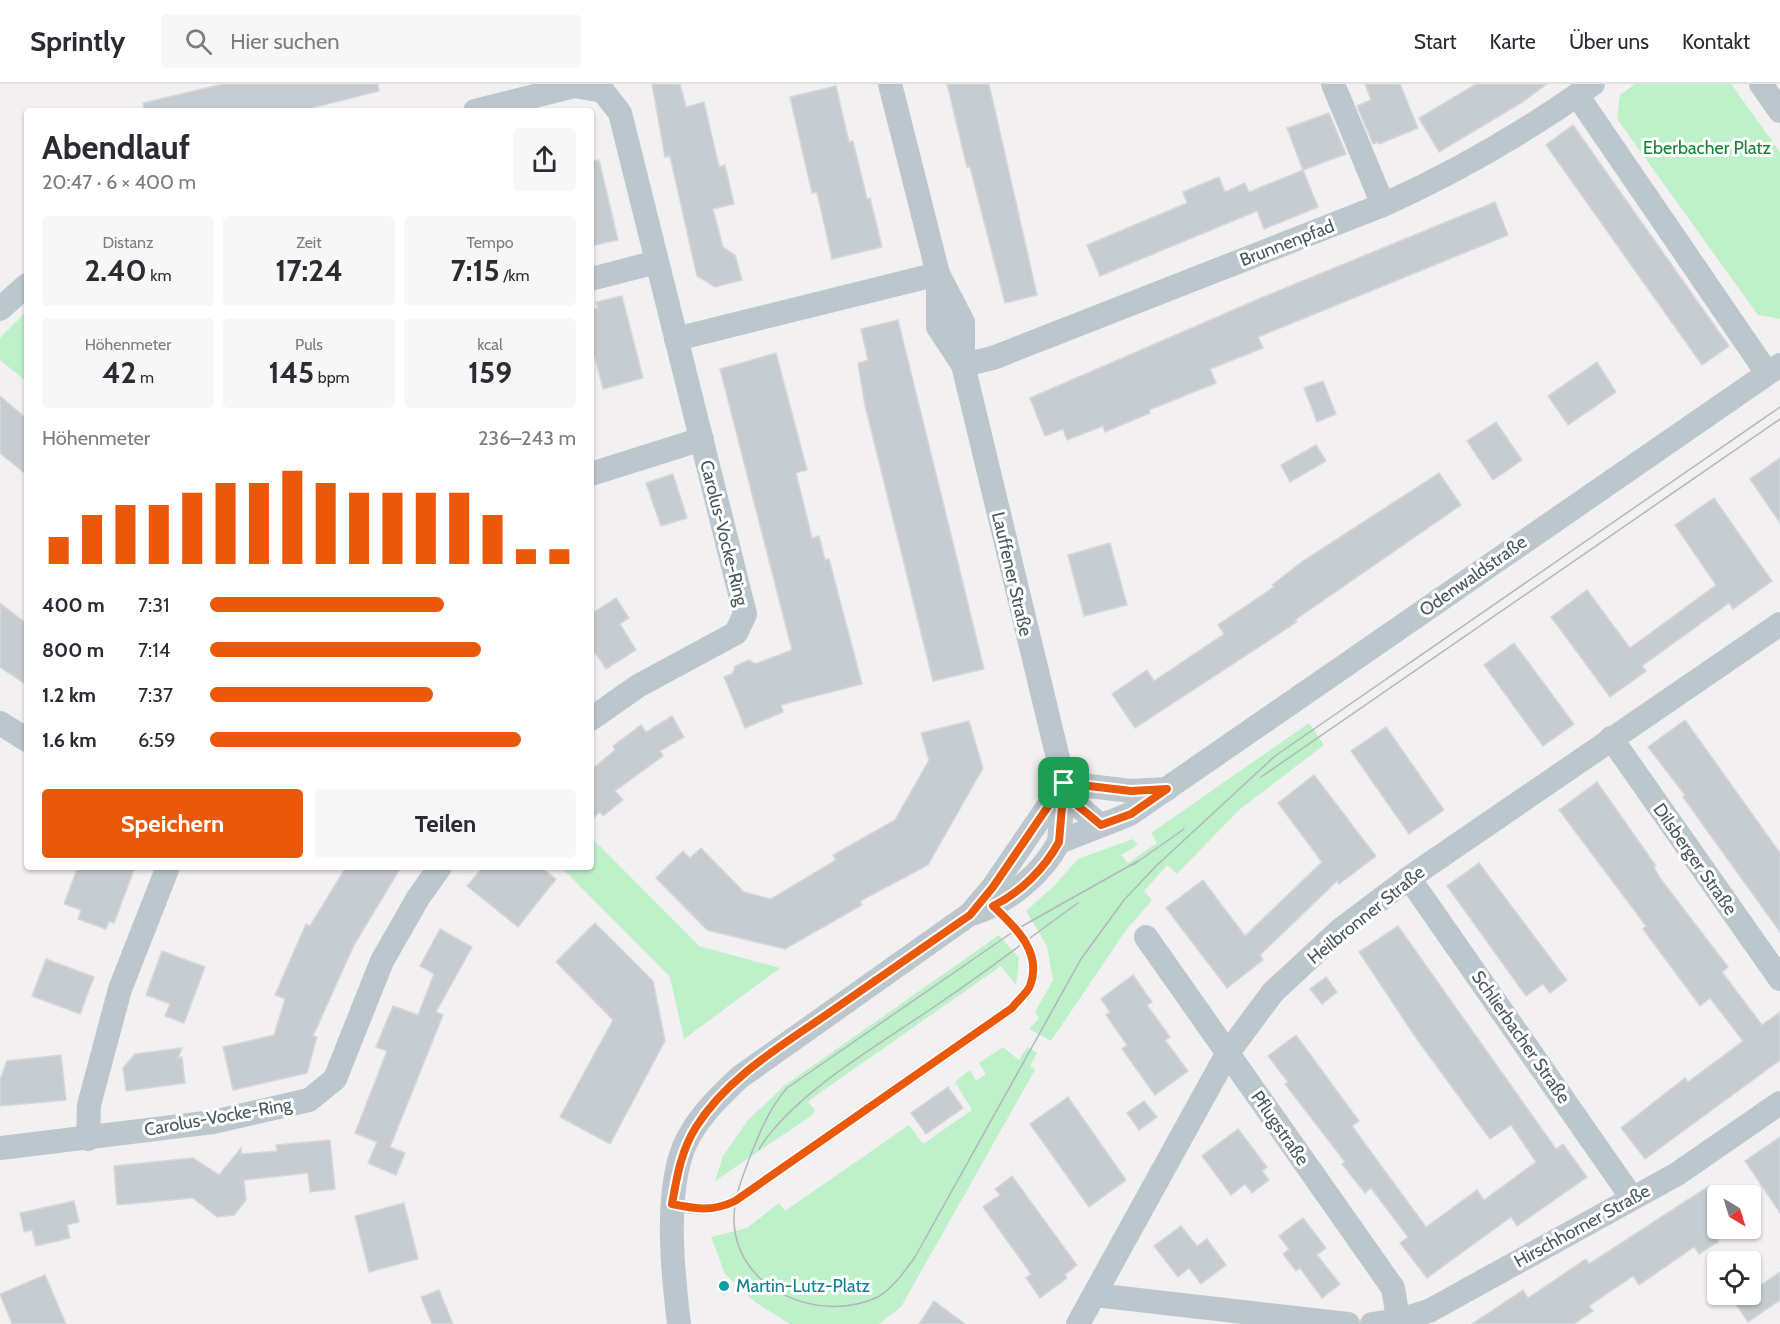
<!DOCTYPE html>
<html lang="de">
<meta charset="utf-8">
<style>
body{margin:0;font-family:Cabin,sans-serif;background:#f7f7f7;color:#2b2b33;height:100vh;display:flex;flex-direction:column;font-size:22px;white-space:nowrap}
*{box-sizing:border-box;margin:0}
p{font-size:20px;color:#7c7c81}
.icon{flex:none;width:33px;height:33px;fill:none;stroke:currentColor;stroke-width:2;stroke-linecap:round;stroke-linejoin:round}
.map{position:relative;flex:1;overflow:hidden}
.details{position:absolute;left:24px;top:24px;width:570px;height:762px;display:flex;flex-direction:column;background:#fff;border-radius:6px;box-shadow:0 2px 4px #0004}
.details>*{flex:none}
.needle{width:39px;rotate:142deg}
.fabs{position:absolute;left:1707px;top:1101px;display:grid;gap:12px}
.fabs a{display:grid;place-items:center;width:54px;height:54px;border-radius:6px;background:#fff;box-shadow:0 2px 4px #0004;font-size:30px}
.pin{position:absolute;display:grid;place-items:center;width:51px;height:51px;color:#fff;margin:-26px;border-radius:12px;box-shadow:0 3px 9px #0006}
.round{display:grid;place-items:center;flex:none;width:63px;height:63px;border-radius:6px;background:#f7f7f7}
.head{display:flex;align-items:center;justify-content:space-between;height:102px;padding:0 18px}
h1{font-size:33px;font-weight:700;line-height:45px}
.metrics{display:grid;grid-template-columns:repeat(3,1fr);gap:9px;height:102px;padding:6px 18px}
.metrics div{display:grid;align-content:center;border-radius:6px;background:#f7f7f7;text-align:center}
.metrics b{font-size:30px;font-weight:700}
.metrics small{font-size:16px;font-weight:400}
.metrics p{font-size:16px}
.chart{height:168px;padding:12px 18px}
.chart p{display:flex;justify-content:space-between}
.chart svg{width:100%;height:108px;margin-top:6px;stroke:#ea580c;stroke-width:6}
.button{display:flex;gap:12px;margin-top:auto;padding:12px 18px}
.button a{flex:1;height:69px;border-radius:6px;background:#ea580c;color:#fff;font-size:24px;font-weight:700;line-height:69px;text-align:center}
.button a+a{background:#f7f7f7;color:#2b2b33}
ul{padding:0 18px;list-style:none;font-size:20px}
li{display:grid;grid-template-columns:96px 72px 1fr;align-items:center;height:45px}
li i{height:15px;border-radius:8px;background:#ea580c}
header{display:flex;align-items:center;gap:36px;box-sizing:border-box;height:84px;padding:0 30px;background:#fff;border-bottom:2px solid #e1e1e2}
header strong{font-size:28px}
nav{display:flex;gap:33px;margin-inline-start:auto;font-size:21px}
.search{width:420px;height:54px;background:#f7f7f7;display:flex;align-items:center;gap:15px;box-sizing:border-box;padding:0 21px;border-radius:6px;color:#7c7c81;font-size:22px}
.map>svg:first-child{display:block}
.green{fill:#bef1c9}
.building{fill:#c7ccd0;stroke:#d4d8dc;stroke-width:1.5}
.lines{fill:none;stroke-linecap:round;stroke-linejoin:round}
.service{stroke:#bcc7cd;stroke-width:12}
.minor{stroke:#bcc7cd;stroke-width:24}
.tram{stroke:#b2b7bb;stroke-width:1.5}
.route-casing{stroke:#fff;stroke-width:12}
.route{stroke:#ea580c;stroke-width:8}
.culture-dot{fill:#0f9aa8;stroke:#fff;stroke-width:2}
.labels{text-anchor:middle;stroke-width:6;stroke-linejoin:round;paint-order:stroke}
.park-label{font-size:18px;fill:#158339;stroke:#fff}
.street-label{font-size:18px;fill:#48575e;stroke:#fff}
.culture-label{font-size:18px;fill:#0d838f;stroke:#fff;text-anchor:start}
</style>
<header>
<strong>Sprintly</strong>
<div class="search"><svg class="icon" aria-label="search" viewBox="0 0 24 24"><circle cx="10" cy="10" r="6"/><path d="M15 15l6 6"/></svg>Hier suchen</div>
<nav><a>Start</a><a>Karte</a><a>Über uns</a><a>Kontakt</a></nav>
</header>
<div class="map">
<svg width="1780" height="1240" viewBox="0 0 1780 1240">
<rect width="100%" height="100%" fill="#f3f0f1"/>
<!-- green -->
<g class="green">
<polygon points="1635,0 1731,0 1780,68 1780,235 1758,231 1617,35 1620,11"/>
<polygon points="27,227 27,298 0,276 0,254"/>
<polygon points="1309,639 1324,661 1239,726 1177,790 1167,781 1144,807 1152,816 1126,846 1051,957 1029,945 1039,934 1035,928 1053,896 1047,862 1026,827 1054,802 1078,775 1133,755 1138,761 1121,771 1128,779 1157,759 1151,749"/>
<polygon points="591,753 699,862 780,884 684,955 670,893 561,783 591,783"/>
<polygon points="999,851 1019,874 1016,901 1001,882 814,1013 808,1018 815,1026 811,1032 715,1097 723,1072 748,1036 784,1002"/>
<polygon points="1003,963 1019,976 1027,963 1037,969 1030,982 1035,986 901,1223 879,1240 790,1240 755,1218 725,1190 711,1153 747,1144 779,1119 785,1127 909,1041 923,1060 972,1026 955,998 970,986 976,997 986,990 979,979"/>
</g>
<!-- building -->
<g class="building">
<polygon points="223,0 378,0 379,7 300,27 144,27 143,19"/>
<polygon points="652,0 680,0 686,23 704,18 719,83 725,81 734,120 713,125 723,163 735,171 742,196 715,203 697,192 670,72 665,73"/>
<polygon points="947,0 989,0 1037,211 1005,219 970,83 967,83"/>
<polygon points="1365,0 1400,0 1418,44 1379,60 1378,58 1373,60 1357,22 1371,16"/>
<polygon points="1476,0 1547,0 1521,19 1439,68 1419,34"/>
<polygon points="836,2 849,58 853,57 867,115 870,114 882,163 832,175 817,108 812,109 790,13"/>
<polygon points="1329,29 1346,70 1303,86 1287,44"/>
<polygon points="1573,41 1729,262 1702,281 1546,61"/>
<polygon points="599,76 618,156 591,162 591,77"/>
<polygon points="1303,86 1318,123 1264,145 1257,127 1100,192 1087,161 1187,119 1183,108 1219,93 1225,108 1245,99 1249,108"/>
<polygon points="1495,118 1508,151 1258,253 1263,264 1210,285 1216,299 1149,326 1150,329 1105,348 1103,342 1067,356 1063,345 1045,352 1030,314 1261,214"/>
<polygon points="622,212 643,294 603,305 591,258 591,226 598,224 596,218"/>
<polygon points="898,236 984,585 933,597 865,321 858,279 868,276 861,245"/>
<polygon points="776,269 807,386 796,389 812,454 819,452 825,476 829,475 862,600 781,621 783,628 745,644 724,593 733,589 735,582 749,576 755,580 792,566 720,285"/>
<polygon points="1597,278 1616,308 1568,341 1548,312"/>
<polygon points="1323,297 1336,330 1317,338 1304,304"/>
<polygon points="0,312 27,335 27,391 0,369"/>
<polygon points="1496,338 1522,376 1493,396 1467,357"/>
<polygon points="1316,361 1326,377 1290,398 1281,381"/>
<polygon points="1780,374 1780,439 1750,395"/>
<polygon points="1439,389 1461,421 1295,536 1297,538 1135,644 1112,610 1147,586 1154,597 1224,550 1218,541 1274,503 1272,501 1303,477"/>
<polygon points="673,390 687,434 661,442 646,399"/>
<polygon points="1714,414 1772,497 1733,525 1729,519 1642,582 1646,587 1610,613 1551,533 1587,506 1630,564 1716,501 1675,441"/>
<polygon points="1110,459 1127,521 1084,532 1068,471"/>
<polygon points="616,514 629,534 620,540 636,566 606,585 591,562 591,530"/>
<polygon points="0,519 27,540 27,601 0,583"/>
<polygon points="1514,559 1574,640 1543,662 1484,581"/>
<polygon points="672,632 684,653 660,667 663,672 615,707 623,716 603,732 600,728 591,736 591,686 615,666 613,662 641,641 646,648"/>
<polygon points="1685,636 1780,769 1780,848 1683,713 1685,711 1648,663"/>
<polygon points="969,637 983,684 928,781 860,817 862,821 785,865 707,846 656,794 683,767 690,774 701,764 744,808 771,815 836,776 833,771 895,736 929,676 921,649"/>
<polygon points="1386,643 1444,726 1409,750 1351,667"/>
<polygon points="1314,691 1376,772 1339,800 1337,797 1260,871 1263,876 1227,904 1166,824 1203,796 1245,852 1322,778 1278,719"/>
<polygon points="1597,698 1656,782 1654,783 1660,794 1728,883 1722,888 1762,941 1780,928 1780,976 1645,1075 1621,1044 1685,994 1688,998 1743,957 1710,914 1700,922 1643,845 1646,842 1559,726"/>
<polygon points="1479,779 1567,896 1550,909 1543,900 1526,912 1447,802"/>
<polygon points="78,783 135,783 114,839 109,837 106,845 78,835 81,826 64,820"/>
<polygon points="346,783 401,783 354,861 313,952 317,953 307,989 233,1006 223,963 274,951 285,915 275,911 306,840 310,842"/>
<polygon points="483,783 541,783 556,795 518,843 467,802"/>
<polygon points="595,839 653,897 665,957 610,1060 560,1033 613,936 556,878"/>
<polygon points="1398,842 1556,1065 1563,1060 1587,1093 1517,1142 1511,1133 1427,1194 1400,1159 1408,1153 1371,1104 1365,1109 1342,1080 1345,1078 1285,1000 1288,998 1268,972 1296,951 1359,1037 1352,1042 1426,1143 1477,1106 1484,1116 1536,1078 1511,1041 1490,1055 1416,954 1359,868"/>
<polygon points="440,845 472,863 436,928 443,931 390,1063 405,1069 396,1091 368,1079 377,1058 355,1049 387,967 376,963 393,922 418,931 434,890 420,882"/>
<polygon points="162,867 205,883 184,939 165,932 170,920 146,911"/>
<polygon points="46,875 94,893 80,930 32,912"/>
<polygon points="1133,891 1152,918 1147,921 1170,953 1165,956 1188,987 1155,1011 1122,965 1127,961 1106,931 1110,928 1101,915"/>
<polygon points="1326,893 1337,908 1322,920 1310,905"/>
<polygon points="182,964 178,974 182,973 185,999 126,1007 123,984 135,970"/>
<polygon points="61,971 66,1016 0,1022 0,996 7,977"/>
<polygon points="948,1003 963,1024 926,1050 911,1029"/>
<polygon points="1068,1013 1126,1096 1089,1123 1030,1040"/>
<polygon points="1144,1017 1157,1033 1139,1046 1127,1029"/>
<polygon points="1238,1045 1267,1083 1262,1087 1269,1096 1252,1109 1245,1100 1231,1111 1202,1072"/>
<polygon points="1780,1053 1780,1129 1745,1077"/>
<polygon points="330,1056 335,1105 310,1108 308,1089 244,1096 246,1116 234,1131 217,1133 193,1114 117,1121 114,1082 193,1074 219,1091 241,1064 241,1070 277,1067 276,1061"/>
<polygon points="1012,1092 1077,1181 1065,1191 1067,1194 1040,1214 1026,1194 1031,1190 983,1123 1000,1111 995,1105"/>
<polygon points="1709,1102 1718,1114 1718,1158 1699,1170 1694,1163 1639,1201 1633,1192 1589,1222 1593,1227 1574,1240 1472,1240 1523,1206 1528,1214 1586,1175 1589,1180"/>
<polygon points="74,1117 79,1138 67,1141 70,1154 36,1162 32,1146 24,1148 20,1129"/>
<polygon points="404,1119 418,1175 369,1188 355,1132"/>
<polygon points="1303,1134 1326,1164 1317,1171 1340,1200 1322,1214 1300,1184 1296,1187 1283,1170 1289,1165 1279,1152"/>
<polygon points="1181,1142 1197,1162 1207,1155 1226,1181 1201,1200 1189,1184 1178,1193 1154,1162"/>
<polygon points="1780,1188 1780,1216 1748,1238 1735,1219"/>
<polygon points="45,1191 66,1240 12,1240 0,1210"/>
<polygon points="439,1206 453,1240 432,1240 421,1213"/>
<polygon points="934,1217 965,1240 919,1240"/>
</g>
<g class="lines">
<!-- service -->
<path class="service" d="M 672,1121 C 696,1125 712,1128 735,1117 L 1012,924 C 1017,917 1027,909 1030,902 C 1043,868 1015,843 993,822"/>
<!-- minor -->
<g class="minor">
<polyline points="890,0 938,190 963,238 963,281 1064,699 1077,721 1100,741"/>
<polyline points="1333,0 1383,121"/>
<polyline points="1761,0 1780,27"/>
<polyline points="1577,11 1767,289"/>
<polyline points="475,27 574,2 603,7 620,29 745,530 736,549 638,602 591,635"/>
<polyline points="591,195 657,178"/>
<polyline points="938,195 938,243 963,281"/>
<polyline points="0,225 27,201"/>
<polyline points="676,255 938,190"/>
<path d="M 963,281 L 993,274 L 1383,121 C 1457,88 1527,47 1593,0"/>
<polyline points="591,390 702,355"/>
<polyline points="0,639 27,656"/>
<polyline points="1611,654 1780,895"/>
<polyline points="1064,699 1131,707 1167,705"/>
<polyline points="1059,758 1130,730 1780,281"/>
<polyline points="1409,794 1632,1114"/>
<path d="M 975,829 C 1010,816 1041,791 1059,758 L 1064,699"/>
<polyline points="1146,853 1393,1204 1399,1240"/>
<polyline points="88,1055 89,1021 120,905 168,783"/>
<polyline points="0,1064 213,1038 309,1016 335,995 382,877 418,814 440,783"/>
<polyline points="1095,1211 1348,1240"/>
<path d="M 679,1240 C 673,1190 666,1123 680,1074 C 689,1042 716,1015 740,993 L 970,830 L 993,803 L 1064,699"/>
<polyline points="1078,1240 1227,970 1273,908 1340,846 1409,794 1780,540"/>
<polyline points="1372,1240 1399,1236 1429,1227 1677,1090 1780,1019"/>
</g>
<!-- tram -->
<g class="tram">
<polyline points="1261,693 1780,335"/>
<path d="M 1138,777 L 1017,845 L 787,1004 C 769,1025 760,1047 750,1073 C 742,1094 733,1115 734,1139 C 738,1207 820,1240 878,1213 C 894,1203 904,1188 915,1173 L 1081,875 L 1124,816 L 1156,782 L 1275,672 L 1780,323"/>
<polyline points="1133,781 1184,745"/>
<path d="M 759,1065 C 796,1006 886,957 944,916 C 990,885 1033,851 1078,819"/>
</g>
</g>
<g class="lines">
<!-- route casing -->
<g class="route-casing">
<path id="route" d="M 1064,699 L 1059,758 C 1045,784 1020,809 993,822 C 1015,843 1043,868 1030,902 C 1027,909 1017,917 1012,924 L 735,1117 C 712,1128 696,1125 672,1120 C 677,1092 681,1067 696,1043 C 726,995 778,964 823,933 C 872,899 921,865 970,831 L 993,803 L 1064,699 L 1131,707 L 1167,705 L 1131,730 L 1101,741 L 1077,721 L 1064,699"/>
</g>
<!-- route -->
<use href="#route" class="route"/>
</g>
<!-- markers -->
<circle class="culture-dot" cx="724" cy="1202" r="6"/>
<g class="labels">
<!-- park labels -->
<g class="park-label">
<text x="1707" y="70">Eberbacher Platz</text>
</g>
<!-- street labels -->
<g class="street-label">
<text transform="translate(1287 159) rotate(-21)" y="6">Brunnenpfad</text>
<text transform="translate(724 449) rotate(76)" y="6">Carolus-Vocke-Ring</text>
<text transform="translate(1012 490) rotate(77)" y="6">Lauffener Straße</text>
<text transform="translate(1473 492) rotate(-35)" y="6">Odenwaldstraße</text>
<text transform="translate(1695 775) rotate(55)" y="6">Dilsberger Straße</text>
<text transform="translate(1366 831) rotate(-39)" y="6">Heilbronner Straße</text>
<text transform="translate(1521 953) rotate(55)" y="6">Schlierbacher Straße</text>
<text transform="translate(218 1033) rotate(-10)" y="6">Carolus-Vocke-Ring</text>
<text transform="translate(1280 1044) rotate(55)" y="6">Pflugstraße</text>
<text transform="translate(1582 1142) rotate(-29)" y="6">Hirschhorner Straße</text>
</g>
<!-- culture labels -->
<g class="culture-label">
<text x="736" y="1208">Martin-Lutz-Platz</text>
</g>
</g>
</svg>
<div class="fabs">
<a><svg class="needle" viewBox="-14 -14 28 28"><path d="M0-13l5 13h-10z" fill="#e53935"/><path d="M0 13l5-13h-10z" fill="#7c7c81"/></svg></a>
<a><svg class="icon" aria-label="locate" viewBox="0 0 24 24"><circle cx="12" cy="12" r="6"/><path d="M12 2v4M12 18v4M2 12h4M18 12h4"/></svg></a>
</div>
<div class="pin" style="left:1064px;top:699px;background:#1e9e55"><svg class="icon" aria-label="arrive" viewBox="0 0 24 24"><path d="M6 21V4h12l-3 4 3 4H6"/></svg></div>
<section class="details">
<div class="head"><div><h1>Abendlauf</h1><p>20:47 · 6 × 400 m</p></div><a class="round"><svg class="icon" aria-label="share" viewBox="0 0 24 24"><path d="M12 15V3M7 8l5-5 5 5M5 13v7h14v-7"/></svg></a></div>
<div class="metrics">
<div><p>Distanz</p><b>2.40<small> km</small></b></div>
<div><p>Zeit</p><b>17:24</b></div>
<div><p>Tempo</p><b>7:15<small> /km</small></b></div>
</div>
<div class="metrics">
<div><p>Höhenmeter</p><b>42<small> m</small></b></div>
<div><p>Puls</p><b>145<small> bpm</small></b></div>
<div><p>kcal</p><b>159</b></div>
</div>
<div class="chart"><p><span>Höhenmeter</span>236–243 m</p>
<svg viewBox="0 0 160 44" preserveAspectRatio="none"><path d="M5 44V33M15 44V24M25 44V20M35 44V20M45 44V15M55 44V11M65 44V11M75 44V6M85 44V11M95 44V15M105 44V15M115 44V15M125 44V15M135 44V24M145 44V38M155 44V38"/></svg>
</div>
<ul>
<li><b>400 m</b>7:31<i style="width:64%"></i></li>
<li><b>800 m</b>7:14<i style="width:74%"></i></li>
<li><b>1.2 km</b>7:37<i style="width:61%"></i></li>
<li><b>1.6 km</b>6:59<i style="width:85%"></i></li>
</ul>
<div class="button"><a>Speichern</a><a>Teilen</a></div>
</section>
</div>
